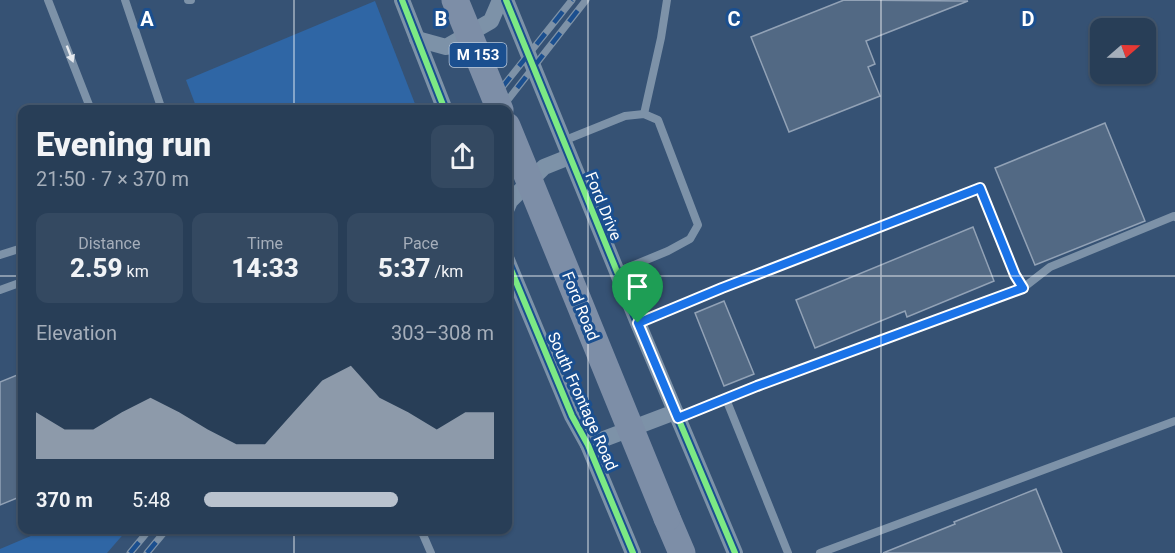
<!DOCTYPE html>
<meta charset="utf-8">
<style>
body{margin:0;font-family:Roboto,sans-serif;background:#344961;color:#f1f3f6;height:100vh;display:flex;flex-direction:column;font-size:22px;white-space:nowrap}
*{box-sizing:border-box;margin:0}
p{font-size:20px;color:#a5aeba}
.icon{flex:none;width:33px;height:33px;fill:none;stroke:currentColor;stroke-width:2;stroke-linecap:round;stroke-linejoin:round}
.map{position:relative;flex:1;overflow:hidden}
.drawer{position:absolute;left:18px;top:105px;width:494px;height:429px;display:flex;flex-direction:column;background:#283e57;border-radius:12px;box-shadow:0 2px 4px #0004,0 0 0 2px #44576d}
.drawer>*{flex:none}
.needle{width:39px;rotate:70deg}
.controls{position:absolute;left:1090px;top:18px;display:grid;gap:12px}
.controls a{display:grid;place-items:center;width:66px;height:66px;border-radius:12px;background:#283e57;box-shadow:0 2px 4px #0004,0 0 0 2px #44576d;font-size:30px}
.pin{position:absolute;display:grid;place-items:center;width:51px;height:51px;color:#fff;margin:-62px -26px;border-radius:50% 50% 50% 0;rotate:-45deg;box-shadow:0 0 6px #0007}
.pin .icon{rotate:45deg}
.round{display:grid;place-items:center;flex:none;width:63px;height:63px;border-radius:12px;background:#344961}
.head{display:flex;align-items:center;justify-content:space-between;height:102px;padding:0 18px}
h1{font-size:33px;font-weight:800;line-height:45px}
.metrics{display:grid;grid-template-columns:repeat(3,1fr);gap:9px;height:102px;padding:6px 18px}
.metrics div{display:grid;align-content:center;border-radius:12px;background:#344961;text-align:center}
.metrics b{font-size:26px;font-weight:800}
.metrics small{font-size:16px;font-weight:400}
.metrics p{font-size:16px}
.chart{height:168px;padding:12px 18px}
.chart p{display:flex;justify-content:space-between}
.chart svg{width:100%;height:108px;margin-top:6px;fill:#b9c2ce;opacity:.7}
ul{padding:0 18px;list-style:none;font-size:20px}
li{display:grid;grid-template-columns:96px 72px 1fr;align-items:center;height:45px}
li i{height:15px;border-radius:8px;background:#b9c2ce}
.map>svg:first-child{display:block}
.green{fill:#2f66a5}
.building{fill:#526984;stroke:#92a2b6;stroke-width:1.5}
.lines{fill:none;stroke-linecap:round;stroke-linejoin:round}
.lane{stroke:#7d92a8;stroke-width:8}
.street{stroke:#7d92a8;stroke-width:16}
.primary{stroke:#7d8ea7;stroke-width:27}
.rail-casing{stroke:#7e92a7;stroke-width:7}
.rail{stroke:#1b4f8f;stroke-width:4.5;stroke-dasharray:14;stroke-linecap:butt}
.primary-bridge{stroke:#7d8ea7;stroke-width:27}
.cycleway-casing{stroke:#1b4f8f;stroke-width:10}
.cycleway{stroke:#7ce984;stroke-width:6}
.oneway{fill:#e5e9ee}
.route-casing{stroke:#fff;stroke-width:12}
.route{stroke:#1a73e8;stroke-width:8}
.grid{fill:none;stroke:#fff;stroke-width:1.5;stroke-opacity:0.55}
.labels{text-anchor:middle;stroke-width:6;stroke-linejoin:round;paint-order:stroke}
.shield{fill:#1b4f8f;stroke:#bbcadd;stroke-width:1.5}
.shield-label{font-size:15px;font-weight:bold;fill:#fff}
.street-label{font-size:16px;fill:#fff;stroke:#1b4f8f}
.grid-label{font-size:20px;text-anchor:middle;font-weight:bold;fill:#fff;stroke:#1b4f8f;stroke-width:6;stroke-linejoin:round;paint-order:stroke}
</style>
<div class="map">
<svg width="1175" height="553" viewBox="0 0 1175 553">
<rect width="100%" height="100%" fill="#365274"/>
<!-- green -->
<g class="green">
<polygon points="375,1 417,109 197,109 186,80"/>
<polygon points="45,530 127,530 107,553 0,553 0,549"/>
</g>
<!-- building -->
<g class="building">
<polygon points="844,0 968,1 866,41 875,64 868,67 880,96 789,132 751,37"/>
<polygon points="1105,123 1145,221 1035,265 995,168"/>
<polygon points="973,227 994,281 907,317 905,311 815,348 796,300"/>
<polygon points="724,301 754,374 724,386 695,313"/>
<polygon points="22,373 22,496 0,505 0,382"/>
<polygon points="1036,489 1062,553 883,553 955,524 954,522"/>
</g>
<g class="lines">
<!-- lane -->
<g class="lane">
<polyline points="48,0 91,110"/>
<polyline points="125,0 162,110"/>
<polyline points="188,0 191,0"/>
<polyline points="644,114 661,38 667,0"/>
<polyline points="563,141 625,116 644,114 658,120 698,225 690,239 668,251 617,272"/>
<polyline points="0,255 22,248"/>
<polyline points="0,290 22,282"/>
<polyline points="638,323 722,288 980,188 1015,275 1023,288"/>
<polyline points="726,399 788,553"/>
<polyline points="678,418 757,386 1023,288 1050,267 1174,216 1175,217"/>
<polyline points="421,530 431,553"/>
<polyline points="820,553 1175,421"/>
</g>
<!-- street -->
<g class="street">
<polyline points="402,0 445,110"/>
<polyline points="506,0 638,323 735,553"/>
<polyline points="417,39 446,47 491,21 500,0"/>
<polyline points="507,208 510,201 544,167 569,157"/>
<polyline points="507,260 572,416 588,445 633,553"/>
<polyline points="588,445 675,412"/>
</g>
<!-- primary -->
<polyline class="primary" points="667,518 682,553"/>
<!-- rail casing -->
<g class="rail-casing">
<g id="rail">
<polyline points="484,110 572,0"/>
<polyline points="500,110 586,0"/>
<polyline points="130,553 149,530"/>
<polyline points="147,553 166,530"/>
</g>
</g>
<!-- rail -->
<use href="#rail" class="rail"/>
<!-- primary-bridge -->
<g class="primary-bridge">
<polyline points="455,0 500,110"/>
<polyline points="507,126 667,518"/>
</g>
<!-- cycleway casing -->
<g class="cycleway-casing">
<g id="cycleway">
<polyline points="402,0 445,110"/>
<polyline points="506,0 638,323 735,553"/>
<polyline points="507,260 572,416 588,445 633,553"/>
</g>
</g>
<!-- cycleway -->
<use href="#cycleway" class="cycleway"/>
</g>
<!-- one-way arrows -->
<defs><path id="oneway-solid" d="M-6-.8H1V-3.2L6.5 0L1 3.2V.8H-6Z" transform="scale(1.5)"/></defs>
<use class="oneway" href="#oneway-solid" transform="translate(70 54) rotate(69)"/>
<g class="lines">
<!-- route casing -->
<g class="route-casing">
<polygon id="route" points="980,188 1015,275 1023,288 757,386 678,418 638,323 722,288"/>
</g>
<!-- route -->
<use href="#route" class="route"/>
</g>
<!-- grid -->
<path class="grid" d="M 294,0 L 294,110M 588,0 L 588,553M 881,0 L 881,553M 0,276 L 22,276M 507,276 L 1175,276M 294,530 L 294,553"/>
<g class="labels">
<!-- shield labels -->
<rect class="shield" x="449.5" y="43" width="57" height="24" rx="4.5"/>
<g class="shield-label">
<text x="478" y="60">M 153</text>
</g>
<!-- street labels -->
<g class="street-label">
<text transform="translate(604 206) rotate(68)" y="6">Ford Drive</text>
<text transform="translate(581 306) rotate(68)" y="6">Ford Road</text>
<text transform="translate(583 401) rotate(66)" y="6">South Frontage Road</text>
</g>
</g>
<g class="grid-label">
<text x="147" y="26">A</text>
<text x="441" y="26">B</text>
<text x="734" y="26">C</text>
<text x="1028" y="26">D</text>
</g>
</svg>
<div class="controls">
<a><svg class="needle" viewBox="-14 -14 28 28"><path d="M0-13l5 13h-10z" fill="#e53935"/><path d="M0 13l5-13h-10z" fill="#a5aeba"/></svg></a>
</div>
<div class="pin" style="left:638px;top:323px;background:#1e9e55"><svg class="icon" aria-label="arrive" viewBox="0 0 24 24"><path d="M6 21V4h12l-3 4 3 4H6"/></svg></div>
<section class="drawer">
<div class="head"><div><h1>Evening run</h1><p>21:50 · 7 × 370 m</p></div><a class="round"><svg class="icon" aria-label="share" viewBox="0 0 24 24"><path d="M12 15V3M7 8l5-5 5 5M5 13v7h14v-7"/></svg></a></div>
<div class="metrics">
<div><p>Distance</p><b>2.59<small> km</small></b></div>
<div><p>Time</p><b>14:33</b></div>
<div><p>Pace</p><b>5:37<small> /km</small></b></div>
</div>
<div class="chart"><p><span>Elevation</span>303–308 m</p>
<svg viewBox="0 0 160 44" preserveAspectRatio="none"><path d="M0 44V25L10 32L20 32L30 25L40 19L50 25L60 32L70 38L80 38L90 25L100 12L110 6L120 19L130 25L140 32L150 25L160 25V44z"/></svg>
</div>
<ul>
<li><b>370 m</b>5:48<i style="width:67%"></i></li>
</ul>
</section>
</div>
